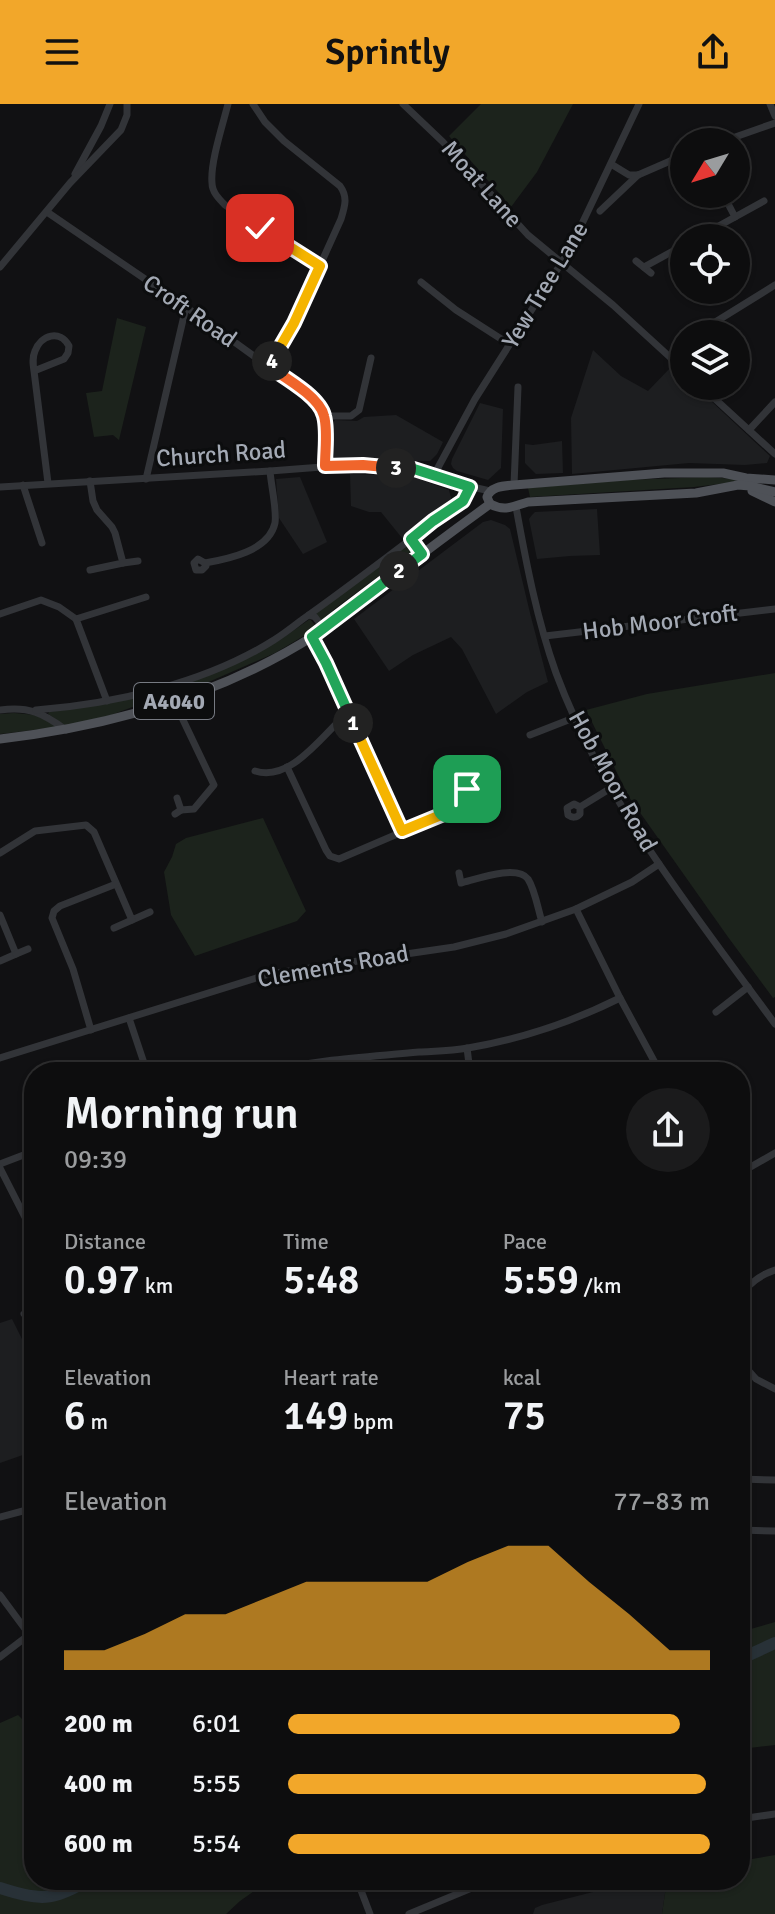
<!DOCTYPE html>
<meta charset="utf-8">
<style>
body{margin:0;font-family:Signika,sans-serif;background:#1b1b1c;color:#f1f3f6;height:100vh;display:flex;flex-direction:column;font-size:30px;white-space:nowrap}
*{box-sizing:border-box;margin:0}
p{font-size:26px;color:#9a9c9e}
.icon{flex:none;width:44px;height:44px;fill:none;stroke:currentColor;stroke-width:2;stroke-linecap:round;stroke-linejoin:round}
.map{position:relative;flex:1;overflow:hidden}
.drawer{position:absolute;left:24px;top:958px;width:726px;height:828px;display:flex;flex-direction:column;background:#0d0d0e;border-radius:32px;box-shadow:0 2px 6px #0004,0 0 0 2px #2d2d2e}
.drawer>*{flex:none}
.needle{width:52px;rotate:232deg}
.controls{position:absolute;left:670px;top:24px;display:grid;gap:16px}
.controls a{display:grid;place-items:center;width:80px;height:80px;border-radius:50%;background:#0d0d0e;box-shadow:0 2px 6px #0004,0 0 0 2px #2d2d2e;font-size:40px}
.pin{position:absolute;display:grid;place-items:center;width:68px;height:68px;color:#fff;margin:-34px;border-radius:16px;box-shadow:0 4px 12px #0006}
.km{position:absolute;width:40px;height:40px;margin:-20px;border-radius:50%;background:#222;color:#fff;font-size:22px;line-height:40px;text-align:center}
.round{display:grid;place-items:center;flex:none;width:84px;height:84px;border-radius:42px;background:#1b1b1c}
.head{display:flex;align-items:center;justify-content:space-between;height:136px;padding:0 40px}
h1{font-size:44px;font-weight:600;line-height:60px}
.stats{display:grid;grid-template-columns:repeat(3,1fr);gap:12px;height:136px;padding:8px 40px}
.stats div{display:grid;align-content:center}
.stats b{font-size:40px;font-weight:600}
.stats small{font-size:22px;font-weight:400}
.stats p{font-size:22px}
.chart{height:224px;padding:16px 40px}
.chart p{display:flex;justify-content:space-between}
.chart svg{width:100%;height:144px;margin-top:8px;fill:#f2a72a;opacity:.7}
ul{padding:0 40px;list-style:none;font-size:26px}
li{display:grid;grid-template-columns:128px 96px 1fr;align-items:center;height:60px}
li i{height:20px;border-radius:10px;background:#f2a72a}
header{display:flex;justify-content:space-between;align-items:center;height:104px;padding:0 40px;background:#f2a72a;color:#111;font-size:36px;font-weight:600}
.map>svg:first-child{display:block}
.built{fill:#1d1e20}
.green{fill:#1c231c}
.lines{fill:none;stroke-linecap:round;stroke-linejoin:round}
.river{stroke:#283137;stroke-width:12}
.minor{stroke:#323438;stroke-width:7}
.major{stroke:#4e5157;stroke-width:9}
.split-1-casing{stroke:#fff;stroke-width:16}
.split-2-casing{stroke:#fff;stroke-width:16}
.split-3-casing{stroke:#fff;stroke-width:16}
.split-4-casing{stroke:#fff;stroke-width:16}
.split-5-casing{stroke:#fff;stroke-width:16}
.split-1{stroke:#f5b400;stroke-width:10}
.split-2{stroke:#22a559;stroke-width:10}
.split-3{stroke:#22a559;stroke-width:10}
.split-4{stroke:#f0652b;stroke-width:10}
.split-5{stroke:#f5b400;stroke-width:10}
.labels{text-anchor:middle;stroke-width:6;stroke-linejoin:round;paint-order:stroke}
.shield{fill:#0c0d0e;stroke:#767a82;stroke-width:2}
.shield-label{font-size:22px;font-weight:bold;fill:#a3a9b4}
.street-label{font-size:24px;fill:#a3a9b4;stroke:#0c0d0e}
</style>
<header><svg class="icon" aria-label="menu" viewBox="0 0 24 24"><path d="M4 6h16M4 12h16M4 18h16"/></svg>Sprintly<svg class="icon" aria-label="share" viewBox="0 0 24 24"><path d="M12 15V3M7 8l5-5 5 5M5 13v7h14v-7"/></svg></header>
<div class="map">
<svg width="775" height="1810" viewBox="0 0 775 1810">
<rect width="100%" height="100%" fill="#111113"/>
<!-- built -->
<g class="built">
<polygon points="593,246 621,272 648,287 672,262 684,273 684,282 695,282 770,352 767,359 745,361 689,359 572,370 571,314"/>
<polygon points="480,299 503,305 501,364 488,376 457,367 453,364 451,360 452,355"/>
<polygon points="396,311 443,338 437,350 430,357 329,356 328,324 335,316 357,317 364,313"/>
<polygon points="562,337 563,369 536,370 525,359 525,340 533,341"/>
<polygon points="350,370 411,372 449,386 451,394 448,401 402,434 381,408 369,408 351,402"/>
<polygon points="300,373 327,438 303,450 279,414 276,375"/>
<polygon points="597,405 600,451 570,452 537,455 529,415 532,411 535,408"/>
<polygon points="491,416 505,421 510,425 530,509 548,578 527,588 496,610 462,545 451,533 413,551 389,567 354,515 483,418"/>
<polygon points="12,1215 23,1237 32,1240 34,1243 34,1347 0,1359 0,1219"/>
<polygon points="640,1776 667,1776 662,1810 533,1810 535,1804 542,1801"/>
</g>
<!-- green -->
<g class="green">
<polygon points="481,0 573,0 537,68 511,103 449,32"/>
<polygon points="117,214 146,223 119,336 113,331 94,333 86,289 102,287"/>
<polygon points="707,373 736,375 736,378 694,383 530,393 528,384 625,376"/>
<polygon points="406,442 409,442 414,446 333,506 329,515 323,519 316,510 318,507"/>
<polygon points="310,515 317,524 275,549 188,587 184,588 181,583 182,580 234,560 280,536"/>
<polygon points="775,569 775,893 773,894 728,833 629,693 586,606 647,590"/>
<polygon points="169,585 173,588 111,611 66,622 48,610 49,608 129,595"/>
<polygon points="14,609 36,611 59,623 0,630 0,610"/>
<polygon points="263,714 306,807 297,817 195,852 171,811 164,768 172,753 176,740 186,734"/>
<polygon points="775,1518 775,1641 740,1645 740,1528"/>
<polygon points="18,1611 26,1619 34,1617 34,1776 270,1776 240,1797 226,1810 0,1810 0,1619"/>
<polygon points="775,1751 775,1810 662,1810 667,1776 740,1776 740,1757"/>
</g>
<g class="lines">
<!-- river -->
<g class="river">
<polyline points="740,1555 775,1539"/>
<path d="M 0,1784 C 39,1797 53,1797 88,1776"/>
</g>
<!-- minor -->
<g class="minor">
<path d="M 228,0 C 223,20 210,59 212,79 C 212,88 219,95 225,101 L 320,162"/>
<path d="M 253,0 L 265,18 L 284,37 L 340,82 C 348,93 345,102 341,115 L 294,219 L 268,262"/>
<polyline points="403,0 443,38 528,131 613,201 684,266"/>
<polyline points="770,0 775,12"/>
<polyline points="721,38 775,19"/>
<polyline points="611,60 629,71 638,71 684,51"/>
<polyline points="75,70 101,22 110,0"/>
<polyline points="600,107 638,71"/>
<polyline points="47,108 186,203 316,297 325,312 325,362"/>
<polyline points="735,113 764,97"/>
<polyline points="697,134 735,113 723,90"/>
<polyline points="636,157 651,169"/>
<polyline points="0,163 70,79 121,26 127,11 127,0"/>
<polyline points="644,163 684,141"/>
<polyline points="421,178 456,206 509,240"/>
<polyline points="699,230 704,225 775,181"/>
<polyline points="674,257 684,246"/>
<path d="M 34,267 L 64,255 L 68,249 L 69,242 C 60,225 41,231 35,247 C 32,254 33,260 34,267 L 48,379"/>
<polyline points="701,282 775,350"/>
<polyline points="325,312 351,312 359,306 371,254"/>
<polyline points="749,326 775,298"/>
<polyline points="434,371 475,295 569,147 639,0"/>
<polyline points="146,375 186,203"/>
<polyline points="90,377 93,397 97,406 112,423 115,429 123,459 90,466"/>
<polyline points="23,381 42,439"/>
<polyline points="514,381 518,283"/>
<polyline points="0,383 270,367 348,361 414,365 455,379 490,387"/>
<path d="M 516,403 C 526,458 537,516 556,569 C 604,699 695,810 775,920"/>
<polyline points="411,435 433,417 463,397 470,383"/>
<polyline points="123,459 138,457"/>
<path d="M 205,459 L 198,455 L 194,459 L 196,466 L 202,466 L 206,462 L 205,459 C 228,455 269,447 275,419 C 277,406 271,381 270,367"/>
<polyline points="0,510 41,496 59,503 76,515"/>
<polyline points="309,511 315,513 324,525"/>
<polyline points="545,532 775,505"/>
<polyline points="312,533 326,559 402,727"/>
<polyline points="107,597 76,515 146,493"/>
<polyline points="174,597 214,681 194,705 181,706"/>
<path d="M 0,606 C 29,602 43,609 66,626"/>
<path d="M 36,606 C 114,600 206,579 274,536 C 284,530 294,522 303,515 C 340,489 375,462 411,435 L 422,450"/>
<polyline points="530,631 576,613"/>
<polyline points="287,663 326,746 330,752 339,755 458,704"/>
<path d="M 255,667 C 292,679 324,628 348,609"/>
<circle cx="469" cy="698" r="13"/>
<path d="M 580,703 L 574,700 L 567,704 L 568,711 C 572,714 577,714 580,710 L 580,703 L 611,684"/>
<polyline points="175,710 181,706 177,694"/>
<polyline points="0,749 35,727 86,721 94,728 132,816 150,808"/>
<path d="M 459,769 L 461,779 C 477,775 517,760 528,775 C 535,786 538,805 542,818"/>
<polyline points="576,805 620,894 660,968"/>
<polyline points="0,811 16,850 0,857"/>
<polyline points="114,824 132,816"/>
<polyline points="16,850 28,845"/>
<polyline points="716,908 748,883"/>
<polyline points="129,914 147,968"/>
<polyline points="91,926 73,865 52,814 54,807 60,802 116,780"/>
<polyline points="467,944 470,968"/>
<polyline points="0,954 269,870 454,843 506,830 576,805 632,778 659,760"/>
<path d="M 267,968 C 317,955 368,953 419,948 C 436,947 452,947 468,944 C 521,935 572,918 620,894"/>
<polyline points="0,1060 34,1047"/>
<polyline points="0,1064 34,1131"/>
<polyline points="740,1069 775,1049"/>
<path d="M 740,1193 C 748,1180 760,1171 775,1166"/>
<polyline points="24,1210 34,1205"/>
<polyline points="740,1257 756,1275 775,1285"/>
<polyline points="740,1375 775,1376"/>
<polyline points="0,1413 34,1404"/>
<polyline points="740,1426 775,1427"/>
<polyline points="0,1491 34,1537"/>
<polyline points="0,1553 34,1527"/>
<polyline points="740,1715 775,1710"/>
<polyline points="357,1776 370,1810"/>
<polyline points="409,1810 491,1776"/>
</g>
<!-- major -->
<g class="major">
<polyline points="752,387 775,398"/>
<path d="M 490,400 L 487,393 C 491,382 504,382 514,381 L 664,369 L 723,369 L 746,374 L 775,376"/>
<path d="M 490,400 C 505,408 514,402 528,398 L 696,389 L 738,381 L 750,382 L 775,388"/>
<path d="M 0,635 C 110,622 221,591 315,531 C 338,516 360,497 383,480 C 418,453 454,426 490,400"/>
</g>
</g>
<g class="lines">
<!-- split-1 casing -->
<g class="split-1-casing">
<polyline id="split-1" points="353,619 402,727 458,704 456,697 458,690 467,685"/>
</g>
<!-- split-2 casing -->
<g class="split-2-casing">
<polyline id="split-2" points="353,619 326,559 312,533 399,467"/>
</g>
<!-- split-3 casing -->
<g class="split-3-casing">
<polyline id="split-3" points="396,364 414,365 470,383 463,397 433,417 411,435 422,450 399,467"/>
</g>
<!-- split-4 casing -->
<g class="split-4-casing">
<path id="split-4" d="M 272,257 L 268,262 C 284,273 320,293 324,312 C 328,327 325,346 325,362 L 363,361 L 396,364"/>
</g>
<!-- split-5 casing -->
<g class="split-5-casing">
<polyline id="split-5" points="260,124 320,162 294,219 272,257"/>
</g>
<!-- split-1 -->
<use href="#split-1" class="split-1"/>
<!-- split-2 -->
<use href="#split-2" class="split-2"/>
<!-- split-3 -->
<use href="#split-3" class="split-3"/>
<!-- split-4 -->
<use href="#split-4" class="split-4"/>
<!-- split-5 -->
<use href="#split-5" class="split-5"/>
</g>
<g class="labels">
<!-- shield labels -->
<rect class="shield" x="134" y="579" width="80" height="36" rx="6"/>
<g class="shield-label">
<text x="174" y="605">A4040</text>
</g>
<!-- street labels -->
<g class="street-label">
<text transform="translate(482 80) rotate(48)" y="8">Moat Lane</text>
<text transform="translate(545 181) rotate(-59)" y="8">Yew Tree Lane</text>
<text transform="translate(190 207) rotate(35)" y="8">Croft Road</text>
<text transform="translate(221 350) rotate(-4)" y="8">Church Road</text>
<text transform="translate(660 518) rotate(-7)" y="8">Hob Moor Croft</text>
<text transform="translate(613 677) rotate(61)" y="8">Hob Moor Road</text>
<text transform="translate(333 862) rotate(-10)" y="8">Clements Road</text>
</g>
</g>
</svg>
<div class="controls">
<a><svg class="needle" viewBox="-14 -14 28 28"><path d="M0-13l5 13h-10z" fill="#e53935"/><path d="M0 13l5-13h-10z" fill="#9a9c9e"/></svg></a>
<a><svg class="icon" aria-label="locate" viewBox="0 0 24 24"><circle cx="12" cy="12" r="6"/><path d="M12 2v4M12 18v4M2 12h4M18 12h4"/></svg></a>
<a><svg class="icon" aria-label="layers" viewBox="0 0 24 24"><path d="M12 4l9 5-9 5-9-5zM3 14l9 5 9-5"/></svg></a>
</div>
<div class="pin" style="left:467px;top:685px;background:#1e9e55"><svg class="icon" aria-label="arrive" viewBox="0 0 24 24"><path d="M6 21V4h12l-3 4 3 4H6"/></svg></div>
<div class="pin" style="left:260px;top:124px;background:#d93025"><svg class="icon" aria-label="check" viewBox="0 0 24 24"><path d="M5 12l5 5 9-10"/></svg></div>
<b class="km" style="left:353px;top:619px">1</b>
<b class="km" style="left:399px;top:467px">2</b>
<b class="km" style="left:396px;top:364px">3</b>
<b class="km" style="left:272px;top:257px">4</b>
<section class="drawer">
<div class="head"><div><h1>Morning run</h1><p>09:39</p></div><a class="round"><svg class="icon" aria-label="share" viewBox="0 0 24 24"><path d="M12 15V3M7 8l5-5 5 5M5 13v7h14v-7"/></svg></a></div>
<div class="stats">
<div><p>Distance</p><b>0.97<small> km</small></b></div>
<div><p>Time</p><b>5:48</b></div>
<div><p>Pace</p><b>5:59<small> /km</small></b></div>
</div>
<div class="stats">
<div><p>Elevation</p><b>6<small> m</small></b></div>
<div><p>Heart rate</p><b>149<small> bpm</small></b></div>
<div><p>kcal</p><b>75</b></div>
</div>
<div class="chart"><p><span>Elevation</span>77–83 m</p>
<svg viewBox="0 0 160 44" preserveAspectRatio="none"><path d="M0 44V38L10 38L20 33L30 27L40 27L50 22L60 17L70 17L80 17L90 17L100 11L110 6L120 6L130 17L140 27L150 38L160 38V44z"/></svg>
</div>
<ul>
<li><b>200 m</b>6:01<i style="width:93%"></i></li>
<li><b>400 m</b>5:55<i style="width:99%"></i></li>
<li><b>600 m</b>5:54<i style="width:100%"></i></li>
</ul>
</section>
</div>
